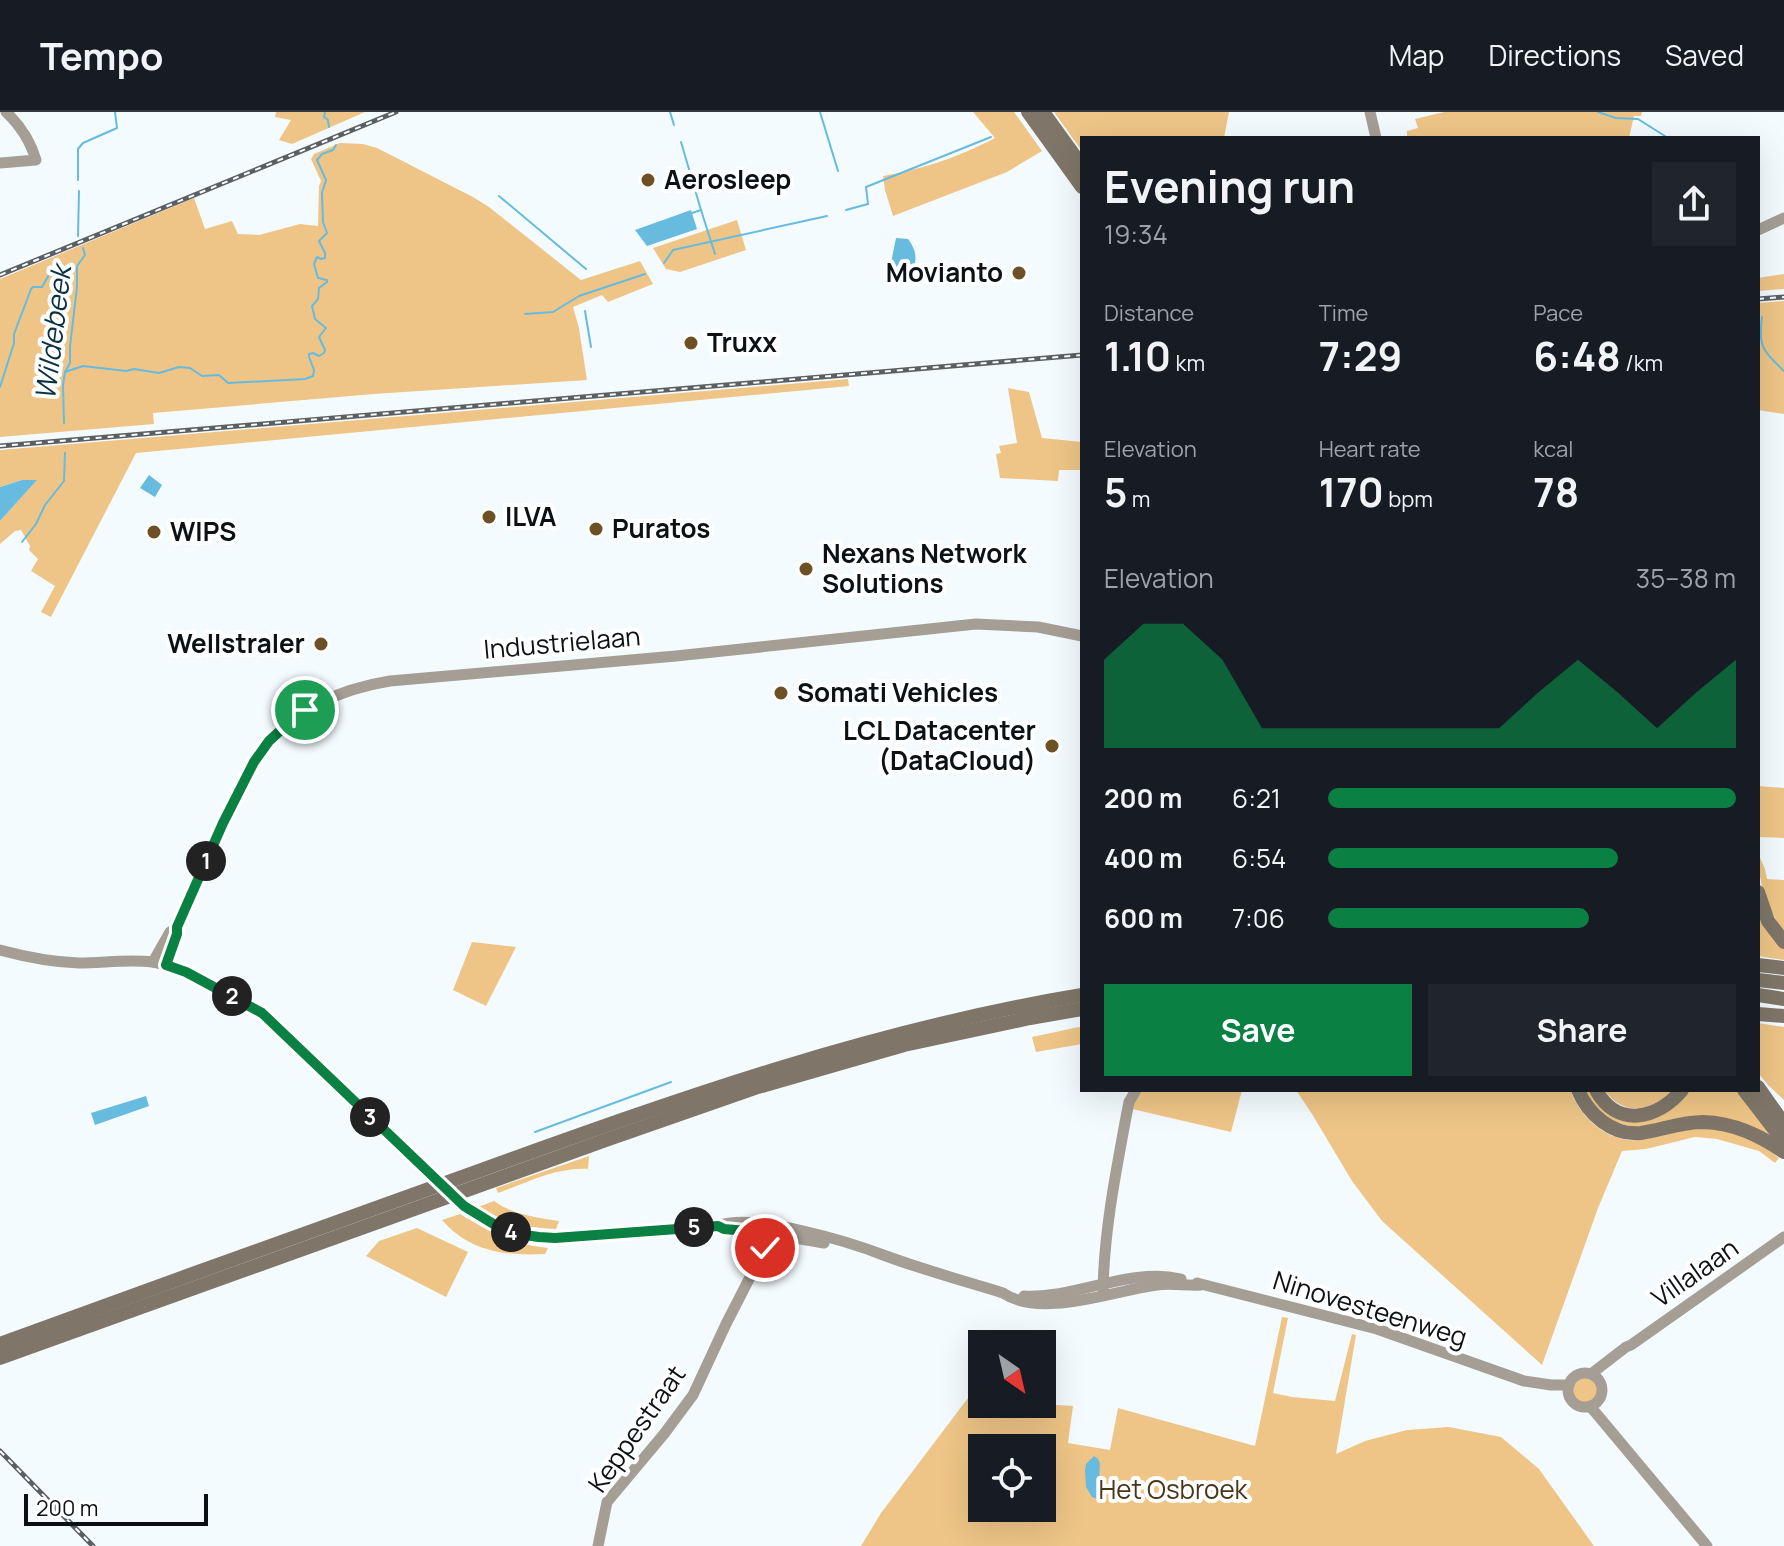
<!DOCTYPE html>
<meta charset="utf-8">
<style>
body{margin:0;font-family:Manrope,sans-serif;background:#20242c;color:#f1f3f6;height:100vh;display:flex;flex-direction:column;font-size:30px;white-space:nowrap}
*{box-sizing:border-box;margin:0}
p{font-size:26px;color:#9ea1a6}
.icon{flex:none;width:44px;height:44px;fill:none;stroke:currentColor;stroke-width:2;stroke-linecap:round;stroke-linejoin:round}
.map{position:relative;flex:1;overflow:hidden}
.panel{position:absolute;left:1080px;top:24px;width:680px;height:956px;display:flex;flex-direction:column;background:#171b24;border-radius:0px;box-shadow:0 8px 32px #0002}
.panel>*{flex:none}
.needle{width:52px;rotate:146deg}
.buttons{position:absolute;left:968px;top:1218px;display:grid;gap:16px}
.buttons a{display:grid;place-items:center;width:88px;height:88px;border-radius:0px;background:#171b24;box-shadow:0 8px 32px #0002;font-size:40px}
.scale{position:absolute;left:24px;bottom:20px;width:184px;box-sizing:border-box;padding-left:8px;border:4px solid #0b1114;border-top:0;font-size:22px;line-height:28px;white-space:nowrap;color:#0b1114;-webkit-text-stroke:6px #fff;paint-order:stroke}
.pin{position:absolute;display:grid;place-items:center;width:68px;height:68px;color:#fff;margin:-34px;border:4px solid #fff;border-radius:50%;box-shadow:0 2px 8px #0007}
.km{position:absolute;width:40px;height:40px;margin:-20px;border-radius:50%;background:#222;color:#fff;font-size:22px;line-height:40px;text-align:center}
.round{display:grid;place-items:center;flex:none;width:84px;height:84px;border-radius:0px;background:#20242c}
.headline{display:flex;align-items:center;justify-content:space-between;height:136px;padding:0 24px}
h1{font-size:44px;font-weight:700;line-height:60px}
.metrics{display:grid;grid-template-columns:repeat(3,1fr);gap:12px;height:136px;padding:8px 24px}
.metrics div{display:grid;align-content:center}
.metrics b{font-size:40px;font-weight:700}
.metrics small{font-size:22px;font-weight:400}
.metrics p{font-size:22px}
.chart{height:224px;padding:16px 24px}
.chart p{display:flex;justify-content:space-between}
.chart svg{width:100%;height:144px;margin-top:8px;fill:#0b8043;opacity:.7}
.action{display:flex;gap:16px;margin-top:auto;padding:16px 24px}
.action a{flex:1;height:92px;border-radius:0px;background:#0b8043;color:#fff;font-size:32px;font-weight:700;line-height:92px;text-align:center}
.action a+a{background:#20242c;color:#f1f3f6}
ul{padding:0 24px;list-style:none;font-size:26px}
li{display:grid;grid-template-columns:128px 96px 1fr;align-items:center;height:60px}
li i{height:20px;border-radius:10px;background:#0b8043}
header{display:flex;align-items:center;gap:48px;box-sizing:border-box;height:112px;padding:0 40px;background:#171b24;border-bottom:2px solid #363941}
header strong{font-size:38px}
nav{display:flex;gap:44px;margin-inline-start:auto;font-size:28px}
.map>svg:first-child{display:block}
.green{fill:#eec587;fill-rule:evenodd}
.water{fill:#66bbdf}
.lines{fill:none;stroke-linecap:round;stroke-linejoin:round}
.stream{stroke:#66bbdf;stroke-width:2}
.secondary{stroke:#a59e95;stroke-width:11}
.highway{stroke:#7f7669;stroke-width:14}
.rail-casing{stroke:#595f62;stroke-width:5}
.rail{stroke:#fff;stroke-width:2;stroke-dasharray:6;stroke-linecap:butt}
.route-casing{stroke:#fff;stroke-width:16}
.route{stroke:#0b8043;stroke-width:10}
.poi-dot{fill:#6d5124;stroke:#fff;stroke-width:3}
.labels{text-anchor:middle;stroke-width:8;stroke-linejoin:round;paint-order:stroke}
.poi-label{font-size:26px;font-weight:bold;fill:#0b1114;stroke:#fff;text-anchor:start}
.street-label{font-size:26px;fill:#0b1114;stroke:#fff}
.park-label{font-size:26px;fill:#483619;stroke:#fff}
.water-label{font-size:28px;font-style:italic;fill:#083140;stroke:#fff}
</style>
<header>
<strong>Tempo</strong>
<nav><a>Map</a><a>Directions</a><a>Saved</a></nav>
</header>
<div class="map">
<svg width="1784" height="1434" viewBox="0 0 1784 1434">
<rect width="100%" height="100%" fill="#f4fbff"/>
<!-- green -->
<g class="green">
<polygon points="276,0 365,0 292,32 279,28 291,8 275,5"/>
<path d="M 973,0 L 1014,0 L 1042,39 L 1007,60 L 893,104 L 885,78 L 883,64 C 926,56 956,46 995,26 Z"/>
<polygon points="1054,0 1229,0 1224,26 1082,26 1082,39"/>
<polygon points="1444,0 1642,0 1641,4 1634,4 1629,26 1407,26 1407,19 1418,16 1415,7"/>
<polygon points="340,31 363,32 377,36 473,85 489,95 581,168 640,149 653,172 608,190 602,183 573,195 579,216 587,268 374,282 153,301 154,312 0,325 0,167 194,86 205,117 232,109 238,122 259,123 300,112 318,114 319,74 321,69 311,47 314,42"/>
<polygon points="737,108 746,138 680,160 666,157 653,136"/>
<polygon points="1784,162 1784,177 1759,179 1758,166"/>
<polygon points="1784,189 1784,302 1758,298 1758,230 1760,229 1758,191"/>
<polygon points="848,267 849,274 136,341 51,505 41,500 55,474 31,459 38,447 29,438 30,434 21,418 15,419 0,432 0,409 36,369 22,368 0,375 0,338"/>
<polygon points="1008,276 1029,280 1042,326 1082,330 1082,358 1059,358 1058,369 1000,366 996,342 1001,341 999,334 1017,331"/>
<polygon points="1758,674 1784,676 1784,726 1758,725"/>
<path d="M 1758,741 L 1765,757 L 1767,767 L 1784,768 L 1784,821 C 1768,796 1758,773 1758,741 Z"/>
<polygon points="1758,800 1784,836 1784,848 1758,844"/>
<polygon points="472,830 516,835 486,894 453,878"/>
<polygon points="1758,911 1784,915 1784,988 1769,974 1758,961"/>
<polygon points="1079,915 1082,916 1082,932 1036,940 1032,925"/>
<polygon points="1136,978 1242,978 1231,1020 1128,996"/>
<path d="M 1296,978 L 1570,978 C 1581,1006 1607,1031 1640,1028 C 1660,1025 1680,1016 1700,1016 C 1728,1016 1758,1028 1779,1046 L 1775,1051 L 1759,1039 L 1717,1027 L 1695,1025 L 1646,1037 L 1622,1039 L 1598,1096 L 1542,1253 L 1382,1109 L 1352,1069 L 1312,1002 Z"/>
<polygon points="1582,978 1591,978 1628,1007 1688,978 1737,978 1776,1027 1743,1012 1636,1016 1608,1008"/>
<path d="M 1604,978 L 1673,978 C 1651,999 1625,1006 1604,978 Z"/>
<path d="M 589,1044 L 588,1057 C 556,1055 527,1071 498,1081 L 496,1076 Z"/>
<path d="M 494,1089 C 514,1103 535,1105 559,1109 L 556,1117 C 521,1115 508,1113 478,1095 Z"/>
<path d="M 460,1102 C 492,1121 510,1132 548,1136 L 545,1142 C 505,1144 470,1140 442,1108 Z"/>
<polygon points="417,1116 468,1140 446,1185 366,1144 379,1129"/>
<path d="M 1282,1205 L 1288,1206 L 1273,1281 L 1292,1285 L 1335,1289 L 1352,1222 L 1356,1223 L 1336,1342 L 1365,1329 L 1407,1318 L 1449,1315 L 1501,1325 L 1539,1357 L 1594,1434 L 861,1434 L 881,1401 L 968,1286 L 982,1287 L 982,1292 L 1042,1292 L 1073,1294 L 1068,1331 L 1110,1338 L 1118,1296 L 1255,1334 ZM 982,1336 L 1042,1336 L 1042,1396 L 982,1396 Z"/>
<circle cx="1585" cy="1278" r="13"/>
</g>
<!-- water -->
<g class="water">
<polygon points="691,98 697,117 647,134 635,118"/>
<path d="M 896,126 L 908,127 C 920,143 916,153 907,170 L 891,167 L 889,161 Z"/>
<polygon points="149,363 162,373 155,385 140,376"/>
<polygon points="22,368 37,368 0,409 0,375"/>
<polygon points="146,984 149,994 95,1013 91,1001"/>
<polygon points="1094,1344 1098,1347 1100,1351 1098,1387 1092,1385 1086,1375 1085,1358 1086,1352"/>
</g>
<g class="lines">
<!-- stream -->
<g class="stream">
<polyline points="325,0 324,5 328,8 329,15"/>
<polyline points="670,0 674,13"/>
<polyline points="820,0 838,59"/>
<polyline points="1598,0 1616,6 1638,7 1668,26"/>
<polyline points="681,30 701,98 692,101"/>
<polyline points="78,68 78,37 83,31 117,16 115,0"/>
<polyline points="499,84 586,157"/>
<polyline points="701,98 715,142"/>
<polyline points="846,98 868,92 866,75 991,25"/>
<polyline points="78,124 79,79"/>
<polyline points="664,151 673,138 827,104"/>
<polyline points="585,199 591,235"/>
<polyline points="525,202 553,200 579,184 645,162"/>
<path d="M 1762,205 C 1758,236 1763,238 1784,259"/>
<polyline points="65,260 83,254 126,259 134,257 159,261 179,255 190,256 202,264 219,263 228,271 305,267 313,264 314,258 309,245 309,242 313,241 319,244 324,241 325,238 319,225 326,216 315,207 312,194 318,187 319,176 327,170 327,168 318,166 314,152 317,145 321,147 325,146 325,141 319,129 327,121 323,110 322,81 326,68 317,48 322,42 333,38 336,33"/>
<polyline points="0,275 14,231 14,222 31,177 33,175 42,175 50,161 73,155"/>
<polyline points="64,311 63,273 65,260 70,251 70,234 77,175 77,154 85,143 83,136"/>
<polyline points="22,430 36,412 45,393 64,369 65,341"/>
<polyline points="535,1020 671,970"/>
</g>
<!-- secondary -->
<g class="secondary">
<polyline points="1370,0 1376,26"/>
<path d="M 0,51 L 36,48 C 30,28 21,14 6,0"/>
<polyline points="1758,118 1784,106"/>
<path d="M 0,838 C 26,845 52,850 79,851 C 103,851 128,847 152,850 C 182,854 249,890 272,909 L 464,1094 L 500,1116 L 517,1122 L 539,1125 L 555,1126 L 718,1114 C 752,1100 850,1130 886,1144 C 924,1158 964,1169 1003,1181 C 1041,1207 1115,1178 1157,1173 C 1172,1171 1187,1174 1201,1173"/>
<polyline points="153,850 170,820 176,816"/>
<path d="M 166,853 L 177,822 L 177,815 C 190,785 203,755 217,725 C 229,697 241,667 259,642 C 290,599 339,577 390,569 L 676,544 L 976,512 L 1038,515 L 1082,524"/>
<polyline points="747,1118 824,1131"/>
<polyline points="1197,1171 1377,1217 1524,1269 1551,1273 1569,1273"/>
<path d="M 1103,1179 C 1104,1119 1116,1059 1127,1000 L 1129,990 L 1136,978"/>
<path d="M 1024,1184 C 1077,1187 1128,1155 1181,1167"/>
<circle cx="1585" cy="1278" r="17"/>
<polyline points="1591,1262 1626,1235 1631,1233 1784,1125"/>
<polyline points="1590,1294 1707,1434"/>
<polyline points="598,1434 607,1390 664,1322 693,1283 726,1212 765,1136 773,1114"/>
</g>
<!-- highway -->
<g class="highway">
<polyline points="1028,0 1082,75"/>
<polyline points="1043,0 1082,54"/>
<polyline points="1758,780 1768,809 1784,830"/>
<polyline points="1758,853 1784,856"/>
<polyline points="1758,868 1784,871"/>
<polyline points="1758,883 1784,887"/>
<polyline points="1758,902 1784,904"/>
<polyline points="1758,975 1784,1012"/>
<path d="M 1578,978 C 1588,1002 1612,1024 1641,1021 C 1662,1018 1681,1010 1703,1010 C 1734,1011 1759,1023 1784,1040"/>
<path d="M 1596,978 C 1617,1017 1658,1007 1682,978"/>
<polyline points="1744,978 1784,1030"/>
<path d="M 0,1232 C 161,1173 323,1115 484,1057 C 681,986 875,917 1082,883"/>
<polyline points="0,1246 606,1028 758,975 904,933 1030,906 1082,897"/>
</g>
<!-- rail casing -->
<g class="rail-casing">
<g id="rail">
<polyline points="0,163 396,0"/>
<polyline points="1758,187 1784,185"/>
<polyline points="0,334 1082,243"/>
<polyline points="0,1339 93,1434"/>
</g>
</g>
<!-- rail -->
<use href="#rail" class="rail"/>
</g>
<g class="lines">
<!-- route casing -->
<g class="route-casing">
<polyline id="route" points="305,598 293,607 269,629 254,650 223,711 177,815 177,822 166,853 186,860 262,901 464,1094 500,1116 517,1122 539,1125 555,1126 718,1114 724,1117 771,1121 765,1136"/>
</g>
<!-- route -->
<use href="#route" class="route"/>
</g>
<!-- markers -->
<g class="poi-dot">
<circle cx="648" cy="68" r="8"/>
<circle cx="1019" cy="161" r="8"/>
<circle cx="691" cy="231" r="8"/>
<circle cx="489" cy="405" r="8"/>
<circle cx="596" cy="417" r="8"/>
<circle cx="154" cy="420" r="8"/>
<circle cx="806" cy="457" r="8"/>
<circle cx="321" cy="532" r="8"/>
<circle cx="781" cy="581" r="8"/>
<circle cx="1052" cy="634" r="8"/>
</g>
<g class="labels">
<!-- poi labels -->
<g class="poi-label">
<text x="664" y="77">Aerosleep</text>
<text x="1003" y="170" text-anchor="end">Movianto</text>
<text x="707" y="240">Truxx</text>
<text x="505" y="414">ILVA</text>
<text x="612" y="426">Puratos</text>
<text x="170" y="429">WIPS</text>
<text x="822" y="451">Nexans Network<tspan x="822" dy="30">Solutions</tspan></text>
<text x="305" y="541" text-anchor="end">Wellstraler</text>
<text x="797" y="590">Somati Vehicles</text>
<text x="1036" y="628" text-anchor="end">LCL Datacenter<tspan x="1036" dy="30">(DataCloud)</tspan></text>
</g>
<!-- street labels -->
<g class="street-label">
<text transform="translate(562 531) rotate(-5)" y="9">Industrielaan</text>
<text transform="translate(1695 1161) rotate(-35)" y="9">Villalaan</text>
<text transform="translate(1370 1197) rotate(17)" y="9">Ninovesteenweg</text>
<text transform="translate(637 1317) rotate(-55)" y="9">Keppestraat</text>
</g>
<!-- park labels -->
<g class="park-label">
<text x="1173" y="1387">Het Osbroek</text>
</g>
<!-- water labels -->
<g class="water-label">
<text transform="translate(53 221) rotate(-83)" y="10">Wildebeek</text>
</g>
</g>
</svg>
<div class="buttons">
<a><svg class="needle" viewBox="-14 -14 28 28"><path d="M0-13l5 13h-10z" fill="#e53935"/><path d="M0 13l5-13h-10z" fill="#9ea1a6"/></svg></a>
<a><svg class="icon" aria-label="locate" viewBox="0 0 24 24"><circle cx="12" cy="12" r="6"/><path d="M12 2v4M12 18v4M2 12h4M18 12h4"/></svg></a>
</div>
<div class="scale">200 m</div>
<div class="pin" style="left:305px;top:598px;background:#1e9e55"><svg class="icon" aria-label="arrive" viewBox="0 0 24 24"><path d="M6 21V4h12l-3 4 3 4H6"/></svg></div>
<div class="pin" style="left:765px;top:1136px;background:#d93025"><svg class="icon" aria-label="check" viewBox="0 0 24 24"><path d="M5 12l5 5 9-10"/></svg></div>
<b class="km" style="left:206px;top:749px">1</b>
<b class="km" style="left:232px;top:884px">2</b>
<b class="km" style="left:370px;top:1005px">3</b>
<b class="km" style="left:511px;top:1120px">4</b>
<b class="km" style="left:694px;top:1115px">5</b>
<section class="panel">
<div class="headline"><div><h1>Evening run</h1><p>19:34</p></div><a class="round"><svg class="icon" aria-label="share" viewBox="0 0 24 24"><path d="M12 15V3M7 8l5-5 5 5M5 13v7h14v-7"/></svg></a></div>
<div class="metrics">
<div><p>Distance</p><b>1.10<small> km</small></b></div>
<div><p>Time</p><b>7:29</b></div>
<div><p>Pace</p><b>6:48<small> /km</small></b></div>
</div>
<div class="metrics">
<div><p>Elevation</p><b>5<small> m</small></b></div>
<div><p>Heart rate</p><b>170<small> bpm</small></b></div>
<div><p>kcal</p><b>78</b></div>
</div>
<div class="chart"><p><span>Elevation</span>35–38 m</p>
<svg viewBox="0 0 160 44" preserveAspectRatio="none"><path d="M0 44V17L10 6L20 6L30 17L40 38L50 38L60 38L70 38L80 38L90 38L100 38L110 27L120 17L130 27L140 38L150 27L160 17V44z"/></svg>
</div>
<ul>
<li><b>200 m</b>6:21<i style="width:100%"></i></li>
<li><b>400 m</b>6:54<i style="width:71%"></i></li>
<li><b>600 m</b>7:06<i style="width:64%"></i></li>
</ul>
<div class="action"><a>Save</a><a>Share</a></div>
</section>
</div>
